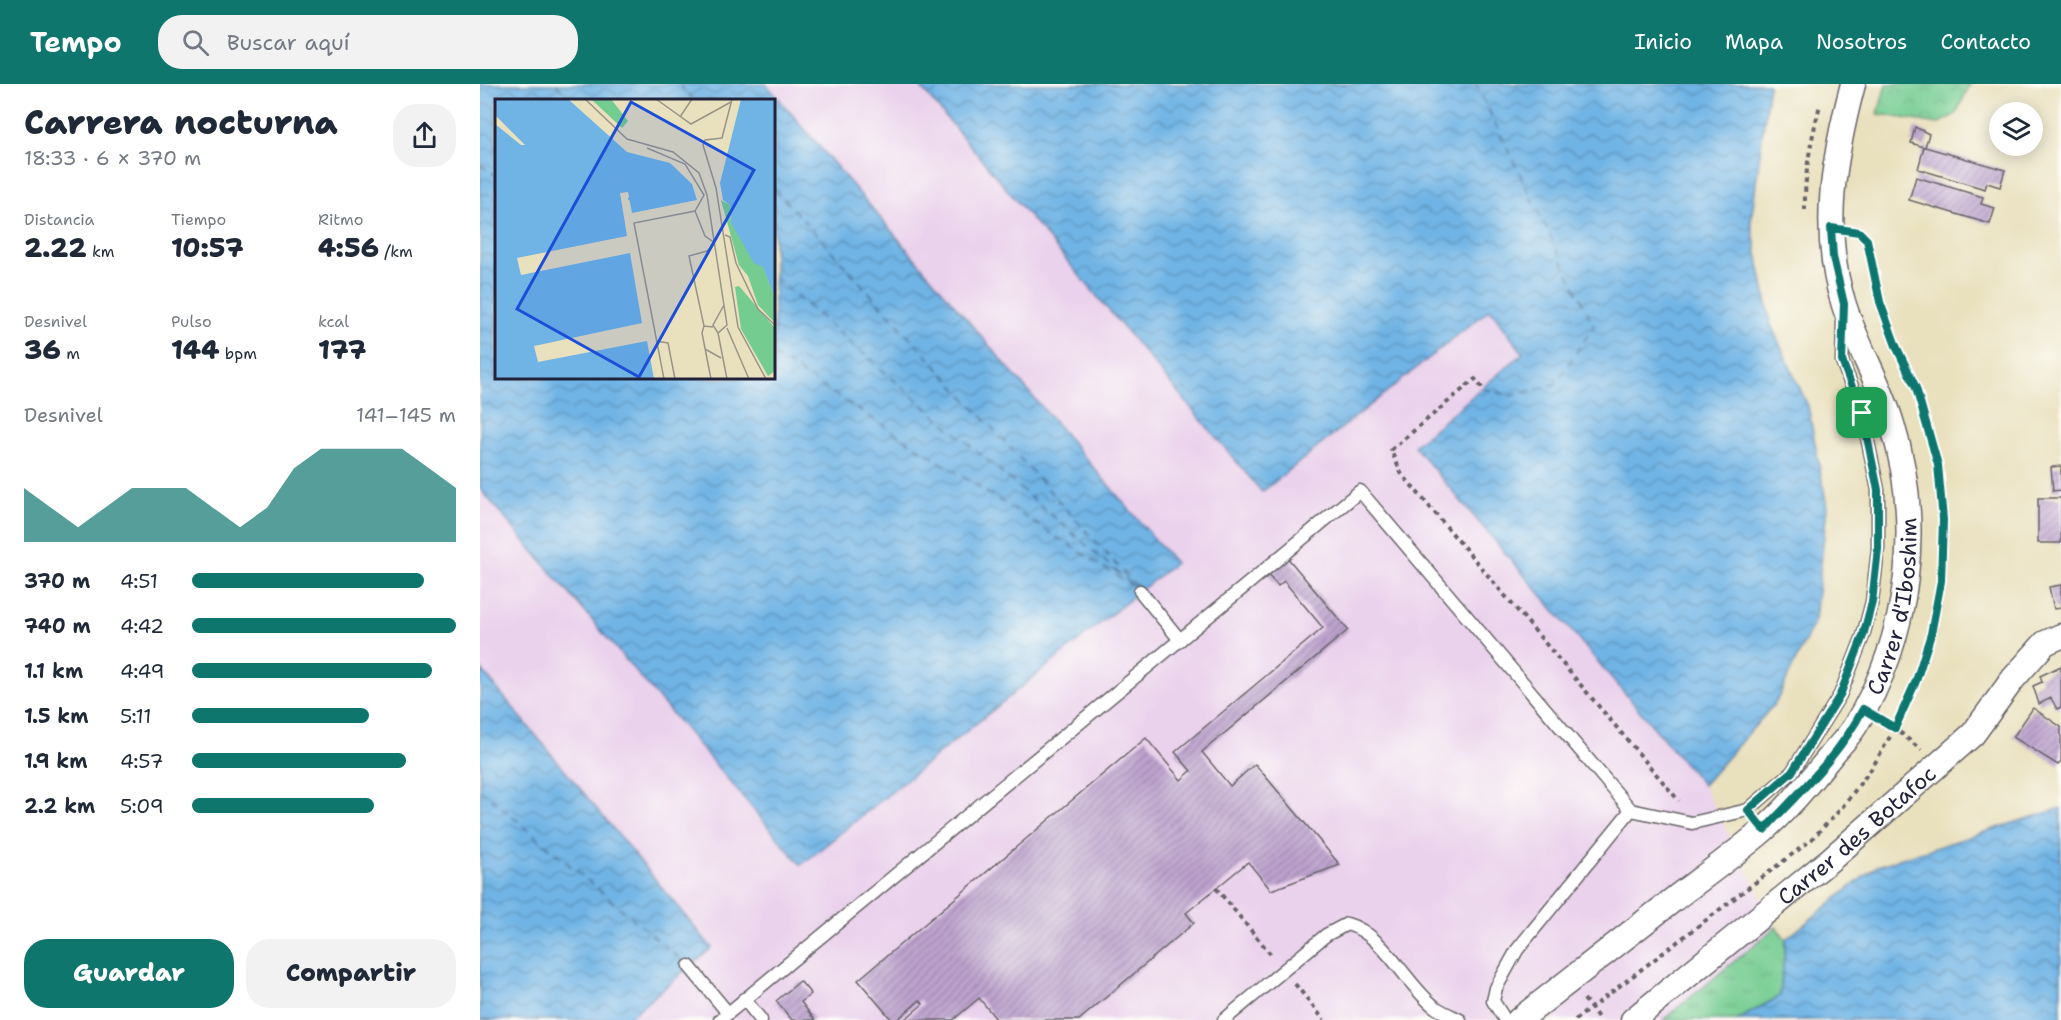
<!DOCTYPE html>
<html lang="es">
<meta charset="utf-8">
<style>
body{margin:0;font-family:"Shantell Sans",sans-serif;background:#f2f2f3;color:#1f2937;height:100vh;display:flex;flex-direction:column;font-size:22px;white-space:nowrap}
*{box-sizing:border-box;margin:0}
p{font-size:20px;color:#747a83}
.icon{flex:none;width:33px;height:33px;fill:none;stroke:currentColor;stroke-width:2;stroke-linecap:round;stroke-linejoin:round}
.map{position:relative;flex:1;overflow:hidden}
.drawer{display:flex;flex-direction:column;background:#fff;width:480px}
.drawer>*{flex:none}
.fabs{position:absolute;left:1509px;top:18px;display:grid;gap:12px}
.fabs a{display:grid;place-items:center;width:54px;height:54px;border-radius:50%;background:#fff;box-shadow:0 3px 15px #0003;font-size:30px}
.pin{position:absolute;display:grid;place-items:center;width:51px;height:51px;color:#fff;margin:-26px;border-radius:12px;box-shadow:0 3px 9px #0006}
.round{display:grid;place-items:center;flex:none;width:63px;height:63px;border-radius:24px;background:#f2f2f3}
.head{display:flex;align-items:center;justify-content:space-between;height:102px;padding:0 24px}
h1{font-size:33px;font-weight:800;line-height:45px}
.figures{display:grid;grid-template-columns:repeat(3,1fr);gap:9px;height:102px;padding:6px 24px}
.figures div{display:grid;align-content:center}
.figures b{font-size:26px;font-weight:800}
.figures small{font-size:16px;font-weight:400}
.figures p{font-size:16px}
.chart{height:168px;padding:12px 24px}
.chart p{display:flex;justify-content:space-between}
.chart svg{width:100%;height:108px;margin-top:6px;fill:#0f766e;opacity:.7}
.action{display:flex;gap:12px;margin-top:auto;padding:12px 24px}
.action a{flex:1;height:69px;border-radius:24px;background:#0f766e;color:#fff;font-size:24px;font-weight:800;line-height:69px;text-align:center}
.action a+a{background:#f2f2f3;color:#1f2937}
ul{padding:0 24px;list-style:none;font-size:20px}
li{display:grid;grid-template-columns:96px 72px 1fr;align-items:center;height:45px}
li i{height:15px;border-radius:8px;background:#0f766e}
header{display:flex;align-items:center;gap:36px;box-sizing:border-box;height:84px;padding:0 30px;background:#0f766e;color:#fff}
header strong{font-size:28px}
nav{display:flex;gap:33px;margin-inline-start:auto;font-size:21px}
.search{width:420px;height:54px;background:#f2f2f3;display:flex;align-items:center;gap:15px;box-sizing:border-box;padding:0 21px;border-radius:24px;color:#747a83;font-size:22px}
main{display:flex;flex:1;min-height:0}
.map>svg:first-child{display:block}
.built{fill:#ead1ec}
.grass{fill:url(#grass-tufts);stroke:#4b7766;stroke-width:1.5}
.park{fill:url(#park-crowns);stroke:#4b7766;stroke-width:1.5}
.water{fill:url(#water-waves);stroke:#486b90;stroke-width:1.5;fill-rule:evenodd}
.lines{fill:none;stroke-linecap:round;stroke-linejoin:round}
.ferry{stroke:#415c7f;stroke-width:1.5;stroke-dasharray:8 6;stroke-linecap:butt}
.building{fill:url(#building-hatch)}
.lane-casing{stroke:#686468;stroke-width:15}
.street-casing{stroke:#686468;stroke-width:27}
.path{stroke:#686468;stroke-width:4;stroke-dasharray:4.5 4.5;stroke-linecap:butt}
.lane{stroke:#fff;stroke-width:12}
.street{stroke:#fff;stroke-width:24}
.route-casing{stroke:#fff;stroke-width:12}
.route{stroke:#0f766e;stroke-width:8}
.labels{text-anchor:middle;stroke-width:4.5;stroke-linejoin:round;paint-order:stroke}
.street-label{font-size:22px;fill:#22223b;stroke:#fdfcf7}
.inset-river{fill:none;stroke:#6fb4e5;stroke-width:3}
.inset-road{fill:none;stroke:#999489;stroke-width:1.5}
.view{fill:#1d4ed8;fill-opacity:0.15;stroke:#1d4ed8;stroke-width:3}
.inset-edge{fill:none;stroke:#22223b;stroke-width:3}
</style>
<header>
<strong>Tempo</strong>
<div class="search"><svg class="icon" aria-label="search" viewBox="0 0 24 24"><circle cx="10" cy="10" r="6"/><path d="M15 15l6 6"/></svg>Buscar aquí</div>
<nav><a>Inicio</a><a>Mapa</a><a>Nosotros</a><a>Contacto</a></nav>
</header>
<main>
<section class="drawer">
<div class="head"><div><h1>Carrera nocturna</h1><p>18:33 · 6 × 370 m</p></div><a class="round"><svg class="icon" aria-label="share" viewBox="0 0 24 24"><path d="M12 15V3M7 8l5-5 5 5M5 13v7h14v-7"/></svg></a></div>
<div class="figures">
<div><p>Distancia</p><b>2.22<small> km</small></b></div>
<div><p>Tiempo</p><b>10:57</b></div>
<div><p>Ritmo</p><b>4:56<small> /km</small></b></div>
</div>
<div class="figures">
<div><p>Desnivel</p><b>36<small> m</small></b></div>
<div><p>Pulso</p><b>144<small> bpm</small></b></div>
<div><p>kcal</p><b>177</b></div>
</div>
<div class="chart"><p><span>Desnivel</span>141–145 m</p>
<svg viewBox="0 0 160 44" preserveAspectRatio="none"><path d="M0 44V22L10 30L20 38L30 30L40 22L50 22L60 22L70 30L80 38L90 30L100 14L110 6L120 6L130 6L140 6L150 14L160 22V44z"/></svg>
</div>
<ul>
<li><b>370 m</b>4:51<i style="width:88%"></i></li>
<li><b>740 m</b>4:42<i style="width:100%"></i></li>
<li><b>1.1 km</b>4:49<i style="width:91%"></i></li>
<li><b>1.5 km</b>5:11<i style="width:67%"></i></li>
<li><b>1.9 km</b>4:57<i style="width:81%"></i></li>
<li><b>2.2 km</b>5:09<i style="width:69%"></i></li>
</ul>
<div class="action"><a>Guardar</a><a>Compartir</a></div>
</section>
<div class="map">
<svg width="1581" height="936" viewBox="0 0 1581 936">
<defs>
<pattern id="grass-tufts" width="24" height="20" patternUnits="userSpaceOnUse" patternTransform="scale(1.5)"><rect width="24" height="20" fill="#74cc91"/><path d="M3 7l-1-3M5 7V3M7 7l1-3M15 17l-1-3M17 17v-4M19 17l1-3" fill="none" stroke="#64af7e"/></pattern>
<pattern id="park-crowns" width="20" height="18" patternUnits="userSpaceOnUse" patternTransform="scale(1.5)"><rect width="20" height="18" fill="#74cc91"/><path d="M2 6a3 3 0 1 1 6 0M12 15a3 3 0 1 1 6 0" fill="none" stroke="#64af7e"/></pattern>
<pattern id="water-waves" width="16" height="10" patternUnits="userSpaceOnUse" patternTransform="scale(1.5)"><rect width="16" height="10" fill="#6fb4e5"/><path d="M0 5q4-4 8 0t8 0" fill="none" stroke="#5b92bb"/></pattern>
<pattern id="building-hatch" width="6" height="6" patternUnits="userSpaceOnUse" patternTransform="scale(1.5)"><rect width="6" height="6" fill="#bda3ce"/><path d="M-1 1l2-2M0 6l6-6M5 7l2-2" fill="none" stroke="#9984a8"/></pattern>
</defs>
<rect width="100%" height="100%" fill="#fdfcf7"/>
<filter id="ink" filterUnits="userSpaceOnUse"><feTurbulence type="fractalNoise" baseFrequency=".0167" numOctaves="2"/><feDisplacementMap in="SourceGraphic" scale="12" xChannelSelector="R" yChannelSelector="G"/><feConvolveMatrix kernelMatrix="1 2 1 2 8 2 1 2 1" color-interpolation-filters="sRGB"/></filter>
<filter id="wash" filterUnits="userSpaceOnUse"><feTurbulence type="fractalNoise" baseFrequency=".008" numOctaves="4" result="noise"/><feDisplacementMap in="SourceGraphic" scale="24" xChannelSelector="R" yChannelSelector="G"/><feGaussianBlur stdDeviation="1.35" result="paint"/><feColorMatrix in="noise" values="0 0 0 0 0 0 0 0 0 0 0 0 0 0 0 0 0 1.4 0 .05"/><feComposite in="paint" operator="in"/></filter>
<g filter="url(#wash)">
<rect width="100%" height="100%" fill="#e9e0bd"/>
<!-- built -->
<polygon class="built" points="286,0 438,0 782,408 1010,225 1043,269 934,362 1223,701 1296,843 1183,936 146,936 232,864 0,584 0,405 321,780 695,479"/>
<!-- grass -->
<polygon class="grass" points="1296,843 1306,855 1300,912 1258,936 1183,936"/>
<!-- park -->
<polygon class="park" points="1406,0 1490,0 1476,30 1458,40 1398,30"/>
<!-- water -->
<g class="water">
<path d="M 0,0 L 286,0 L 695,479 L 321,781 L 0,405 ZM 16,16 L 294,16 L 294,294 L 16,294 Z"/>
<polygon points="438,0 1289,0 1271,138 1291,241 1328,322 1347,423 1335,536 1296,618 1223,701 934,362 1043,269 1010,225 782,408"/>
<polygon points="0,584 232,864 146,936 0,936"/>
<polygon points="1581,724 1581,936 1258,936 1300,912 1306,855 1397,782"/>
</g>
<g class="lines">
<!-- ferry -->
<g class="ferry">
<polyline points="76,0 91,16"/>
<polyline points="199,0 214,16"/>
<polyline points="996,0 1114,242 1075,300 1030,312 1002,304"/>
<polyline points="0,81 16,91"/>
<polyline points="294,104 657,503"/>
<polyline points="294,193 655,503"/>
<polyline points="294,271 657,505"/>
<polyline points="0,705 204,878"/>
</g>
</g>
<g id="blocks">
<!-- building -->
<g class="building">
<polygon points="1435,43 1449,50 1445,63 1525,86 1520,103 1507,99 1505,105 1438,85 1444,63 1431,59"/>
<polygon points="1436,93 1503,113 1501,120 1515,124 1510,140 1429,116"/>
<polygon points="1581,382 1581,406 1573,407 1571,383"/>
<rect x="1558" y="414" width="23" height="45"/>
<polygon points="806,472 868,546 722,668 750,702 775,680 860,781 791,806 768,778 706,829 714,839 599,936 517,936 499,914 473,936 424,936 443,920 440,916 417,936 412,936 378,896 666,654 701,696 711,687 695,668 843,544 804,497 798,502 786,489"/>
<polygon points="1581,501 1581,524 1574,525 1569,503"/>
<polygon points="1581,582 1581,623 1577,625 1571,614 1559,620 1553,602 1562,598 1560,592"/>
<polygon points="1553,624 1581,643 1581,677 1578,681 1533,653"/>
<polygon points="320,897 331,910 321,918 335,936 312,936 296,917"/>
</g>
</g>
</g>
<g filter="url(#ink)">
<use href="#blocks" fill-opacity="0" stroke="#686468" stroke-width="1.5"/>
<g class="lines">
<!-- lane casing -->
<g class="lane-casing">
<g id="lane">
<polyline points="660,507 700,556"/>
<polyline points="209,882 248,929"/>
<polyline points="264,915 281,936"/>
<polyline points="240,936 880,407 1151,726 1212,739 1268,726 1312,688 1360,611 1383,552 1392,518 1398,465 1398,406 1382,329 1362,277 1363,238"/>
<path d="M 744,936 L 846,851 L 867,840 C 904,850 926,901 955,923 C 962,928 972,932 980,936"/>
<polyline points="1025,936 1013,917 1016,904 1037,866 1151,726"/>
</g>
</g>
<!-- street casing -->
<g class="street-casing">
<g id="street">
<path id="s1" d="M 1039,936 C 1092,895 1145,853 1198,812 C 1226,791 1255,770 1282,747 C 1307,726 1329,698 1350,673 C 1358,663 1368,653 1375,642 C 1430,553 1443,439 1412,340 C 1400,299 1377,262 1364,221 C 1340,148 1354,72 1373,0"/>
<path id="s2" d="M 1153,936 L 1351,775 L 1493,650 L 1533,595 L 1565,559 L 1581,552"/>
</g>
</g>
<!-- path -->
<g class="path">
<path d="M 1325,126 C 1324,90 1331,56 1340,21"/>
<polyline points="1002,304 995,295 911,366 921,389 1199,717"/>
<polyline points="1405,638 1415,644 1441,666"/>
<polyline points="736,804 793,873"/>
<polyline points="815,900 844,936"/>
<polyline points="1104,915 1120,936"/>
<polyline points="1095,936 1331,756 1360,726 1392,684 1415,644 1436,597 1451,550 1461,497 1463,437 1458,381 1436,304 1416,262 1400,218 1387,156 1379,148 1376,148"/>
</g>
<!-- lane -->
<use href="#lane" class="lane"/>
<!-- street -->
<use href="#street" class="street"/>
</g>
</g>
<g class="lines" filter="url(#ink)">
<!-- route casing -->
<g class="route-casing">
<path id="route" d="M 1351,144 L 1379,148 L 1387,156 L 1400,218 L 1416,262 L 1436,304 L 1458,381 L 1463,436 L 1461,497 L 1451,550 L 1436,597 L 1415,644 L 1383,625 C 1360,671 1319,708 1284,746 L 1268,726 L 1312,688 L 1360,611 L 1383,552 L 1392,518 L 1398,465 L 1398,406 L 1382,329 L 1362,277 L 1364,220 L 1353,173 Z"/>
</g>
<!-- route -->
<use href="#route" class="route"/>
</g>
<g class="labels">
<!-- street labels -->
<g class="street-label">
<text dy="8" stroke="none"><textPath href="#s1" startOffset="576">Carrer d'Iboshim</textPath></text>
<text dy="8" stroke="none"><textPath href="#s2" startOffset="290">Carrer des Botafoc</textPath></text>
</g>
</g>
<!-- overview -->
<g transform="translate(15 15)">
<rect width="280" height="280" fill="#e9e0bd"/>
<path d="M 226,101 L 235,106 L 236,124 L 268,167 L 280,199 L 280,224 L 263,206 L 253,177 L 244,166 ZM 244,187 L 280,229 L 280,272 L 273,277 L 246,230 L 240,188 Z" fill="#74cc91"/>
<path d="M 96,0 L 116,0 L 133,22 L 127,29 Z" fill="#74cc91"/>
<path d="M 0,0 L 73,0 L 132,53 L 175,64 L 197,85 L 202,101 L 137,114 L 133,93 L 125,94 L 132,137 L 22,159 L 26,176 L 135,154 L 147,224 L 39,247 L 43,263 L 152,242 L 159,280 L 0,280 L 0,25 L 26,46 L 30,46 L 0,16 ZM 246,0 L 280,0 L 280,199 L 268,168 L 259,164 L 236,124 L 235,106 L 228,101 L 225,84 Z" fill="#6fb4e5"/>
<path class="inset-river" d="M 0,41 L 29,56 L 38,44 L 35,0M 0,55 L 27,66 L 46,44 L 39,0M 0,66 L 24,76 L 134,82 L 139,91 L 134,101M 0,192 L 133,161M 0,207 L 129,163M 0,224 L 32,216 L 135,161M 28,280 L 100,266 L 151,247"/>
<path class="inset-road" d="M 90,0 L 132,40 L 178,53 L 204,74 L 212,96 L 232,226 L 223,234 L 218,226 L 229,206M 161,0 L 196,25 L 236,3M 237,0 L 227,39 L 210,41 L 208,46 L 221,89 L 243,228 L 271,280M 185,18 L 197,0M 152,49 L 190,65 L 209,96 L 200,112 L 139,124 L 169,280M 200,112 L 210,137 L 220,144M 230,136 L 235,138 L 241,164 L 263,210 L 281,227M 209,227 L 194,157 L 212,152 L 220,144M 232,229 L 254,280M 223,234 L 232,280M 161,242 L 173,244 L 180,280M 210,250 L 226,259M 216,280 L 207,234 L 209,227 L 218,228"/>
<path class="view" d="M 136,3 L 259,71 L 144,278 L 22,210 Z"/>
<rect width="280" height="280" class="inset-edge"/>
</g>
</svg>
<div class="fabs">
<a><svg class="icon" aria-label="layers" viewBox="0 0 24 24"><path d="M12 4l9 5-9 5-9-5zM3 14l9 5 9-5"/></svg></a>
</div>
<div class="pin" style="left:1382px;top:329px;background:#1e9e55"><svg class="icon" aria-label="arrive" viewBox="0 0 24 24"><path d="M6 21V4h12l-3 4 3 4H6"/></svg></div>
</div>
</main>
